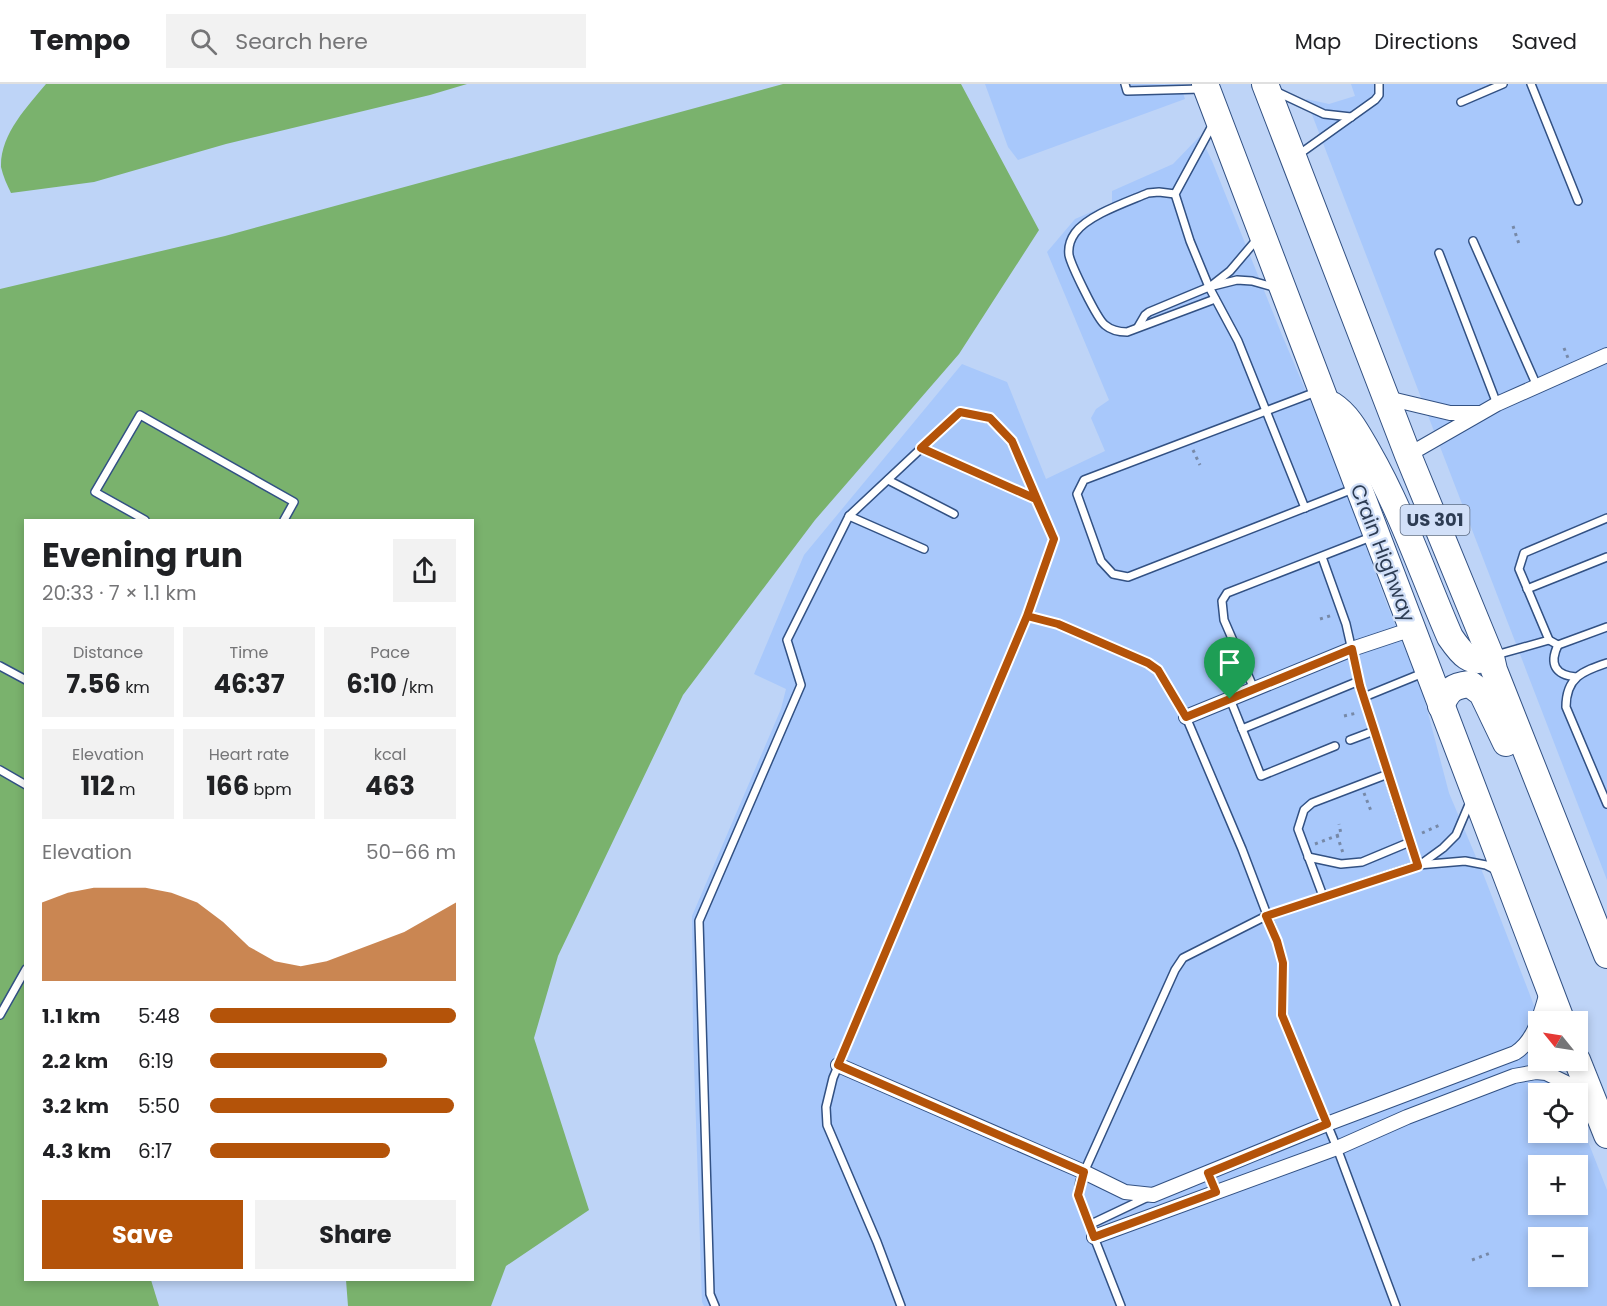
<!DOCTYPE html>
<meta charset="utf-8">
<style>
body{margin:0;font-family:Poppins,sans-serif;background:#f2f2f2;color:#202124;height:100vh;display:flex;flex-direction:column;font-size:22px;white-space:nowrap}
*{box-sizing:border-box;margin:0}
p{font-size:20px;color:#757577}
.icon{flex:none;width:33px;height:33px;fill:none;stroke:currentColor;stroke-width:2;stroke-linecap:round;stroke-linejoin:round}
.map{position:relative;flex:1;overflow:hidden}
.drawer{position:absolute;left:24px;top:435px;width:450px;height:762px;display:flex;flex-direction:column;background:#fff;border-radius:0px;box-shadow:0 3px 9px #0003}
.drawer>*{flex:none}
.needle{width:39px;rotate:300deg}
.tools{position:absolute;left:1528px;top:927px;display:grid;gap:12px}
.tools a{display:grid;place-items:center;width:60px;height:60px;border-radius:0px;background:#fff;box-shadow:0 3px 9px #0003;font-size:30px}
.pin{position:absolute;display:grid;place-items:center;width:51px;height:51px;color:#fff;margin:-62px -26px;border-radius:50% 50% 50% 0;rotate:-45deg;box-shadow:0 0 6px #0007}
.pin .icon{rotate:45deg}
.round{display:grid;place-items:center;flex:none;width:63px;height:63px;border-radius:0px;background:#f2f2f2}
.head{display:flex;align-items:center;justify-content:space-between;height:102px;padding:0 18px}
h1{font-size:33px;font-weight:700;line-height:45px}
.figures{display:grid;grid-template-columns:repeat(3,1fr);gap:9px;height:102px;padding:6px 18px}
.figures div{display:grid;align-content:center;border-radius:0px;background:#f2f2f2;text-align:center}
.figures b{font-size:26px;font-weight:700}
.figures small{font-size:16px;font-weight:400}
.figures p{font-size:16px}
.chart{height:168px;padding:12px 18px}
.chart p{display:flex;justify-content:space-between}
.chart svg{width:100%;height:108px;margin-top:6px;fill:#b45309;opacity:.7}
.button{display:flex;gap:12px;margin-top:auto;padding:12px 18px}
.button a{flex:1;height:69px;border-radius:0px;background:#b45309;color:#fff;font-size:24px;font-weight:700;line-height:69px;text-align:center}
.button a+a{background:#f2f2f2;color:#202124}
ul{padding:0 18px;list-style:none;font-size:20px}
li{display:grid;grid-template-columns:96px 72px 1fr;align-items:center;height:45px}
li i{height:15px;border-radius:8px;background:#b45309}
header{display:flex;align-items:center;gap:36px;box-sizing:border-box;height:84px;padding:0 30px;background:#fff;border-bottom:2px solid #e0e0e0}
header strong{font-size:28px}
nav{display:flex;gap:33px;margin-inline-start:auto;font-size:21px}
.search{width:420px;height:54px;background:#f2f2f2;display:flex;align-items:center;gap:15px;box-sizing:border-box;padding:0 21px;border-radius:0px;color:#757577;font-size:22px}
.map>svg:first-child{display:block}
.built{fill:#a8c8fb;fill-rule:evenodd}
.forest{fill:#7ab26d}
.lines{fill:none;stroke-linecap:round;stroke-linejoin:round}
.lane-casing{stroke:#325183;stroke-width:10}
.street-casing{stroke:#325183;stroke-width:16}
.highway-casing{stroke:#325183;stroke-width:28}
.path{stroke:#7789a7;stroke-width:3;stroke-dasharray:3 4.5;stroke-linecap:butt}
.lane{stroke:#fff;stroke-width:7}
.street{stroke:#fff;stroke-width:14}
.highway{stroke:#fff;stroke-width:26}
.route-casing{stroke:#fff;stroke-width:12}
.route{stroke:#b45309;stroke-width:8}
.labels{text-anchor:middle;stroke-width:4.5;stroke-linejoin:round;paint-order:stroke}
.shield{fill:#d2e0f8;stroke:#5e6d84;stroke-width:1.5}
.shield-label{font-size:18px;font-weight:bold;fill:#2d3c53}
.street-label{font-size:20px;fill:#2d3c53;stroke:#d2e0f8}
</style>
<header>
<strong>Tempo</strong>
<div class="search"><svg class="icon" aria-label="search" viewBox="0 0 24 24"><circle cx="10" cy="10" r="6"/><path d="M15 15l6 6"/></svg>Search here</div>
<nav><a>Map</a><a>Directions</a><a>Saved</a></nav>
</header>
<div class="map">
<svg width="1607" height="1222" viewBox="0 0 1607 1222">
<rect width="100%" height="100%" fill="#bed4f7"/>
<!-- built -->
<g class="built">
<polygon points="985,0 1180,0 1185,15 1018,76 1008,63"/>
<polygon points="1351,0 1607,0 1607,796 1306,15 1329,20 1355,12"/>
<path d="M 1200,52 L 1212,77 L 1282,251 L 1333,371 L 1386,518 L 1423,610 L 1449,709 L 1484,792 L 1540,937 L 1539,976 L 1556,977 L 1569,1009 L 1539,1010 L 1539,1048 L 1578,1048 L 1578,1032 L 1607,1106 L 1607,1222 L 704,1222 L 702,1218 L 693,950 L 692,832 L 781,625 L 786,605 L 754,590 L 804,471 L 962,280 L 1007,298 L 1046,395 L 1105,367 L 1091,334 L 1096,325 L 1109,316 L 1047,168 L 1075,135 L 1112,119 L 1112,107 L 1173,80 ZM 1539,1082 L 1578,1082 L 1578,1120 L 1539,1120 ZM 1539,1154 L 1578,1154 L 1578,1192 L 1539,1192 Z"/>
</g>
<!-- forest -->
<g class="forest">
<path d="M 46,0 L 467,0 L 430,11 L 226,60 L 94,98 L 11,109 C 7,101 3,92 1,83 C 0,50 28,22 46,0 Z"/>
<polygon points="783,0 961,0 1039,146 959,270 815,436 683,611 558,872 534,954 589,1126 506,1182 491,1222 348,1222 346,1196 472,1196 472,436 26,436 26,1196 151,1196 159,1222 0,1222 0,205 225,152"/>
</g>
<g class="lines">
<!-- lane casing -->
<g class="lane-casing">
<g id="lane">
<polyline points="1125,0 1127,7 1201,5"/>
<polyline points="1531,0 1578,117"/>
<polyline points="1275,7 1324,30 1351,33"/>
<polyline points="1461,18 1503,0"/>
<polyline points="1213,40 1175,110 1190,157 1209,203 1238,257 1305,424"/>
<polyline points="1298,71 1375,16 1379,11 1379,0"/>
<path d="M 1175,110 L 1159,108 L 1148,109 C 1127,118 1088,131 1075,149 C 1070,156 1068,163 1069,171 C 1071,181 1097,235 1105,241 C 1112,247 1119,248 1127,248 L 1215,215"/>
<polyline points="1473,157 1537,302"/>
<polyline points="1439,169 1497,320"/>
<polyline points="1211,202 1230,187 1258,154"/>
<polyline points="1138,243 1145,231 1149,228 1209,203 1237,196 1252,197 1277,204"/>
<polyline points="1316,308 1084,396 1077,410 1101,477 1113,490 1128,493 1353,405"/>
<polyline points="921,364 1037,415"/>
<polyline points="888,396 954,430"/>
<polyline points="849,432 924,465"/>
<polyline points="145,436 95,408 140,331 294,418 284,436"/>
<polyline points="1322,473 1346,540 1360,602 1401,732 1418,781"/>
<polyline points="1527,505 1607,473"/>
<polyline points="1549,556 1558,561 1607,543"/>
<path d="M 1558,561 C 1549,580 1555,591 1576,593"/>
<polyline points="1496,571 1549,556 1519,485 1524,469 1607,434"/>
<path d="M 1607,579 C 1583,587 1566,593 1566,623 L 1607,720"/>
<polyline points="0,582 26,596"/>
<polyline points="1254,605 1224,536 1222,517 1227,509 1371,453"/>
<polyline points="1364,613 1423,589"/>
<polyline points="1230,615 1261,692 1335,662"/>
<polyline points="1242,645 1359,597"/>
<polyline points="1350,656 1374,647"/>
<polyline points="0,686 26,701"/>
<polyline points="1308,773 1341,780 1362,778 1410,758"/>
<polyline points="1421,780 1443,764 1456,751 1470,718"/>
<polyline points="1323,812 1298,745 1304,726 1312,719 1388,690"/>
<polyline points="0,931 26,885"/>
<polyline points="1089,1141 1148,1113"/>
<polyline points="715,1222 710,1210 699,837 801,601 787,556 849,432 960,328 990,335 1012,357 1054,455 1027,532"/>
<polyline points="901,1222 877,1158 827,1041 826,1023 833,994 1027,532 1058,540 1147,579 1158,586 1186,633 1242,765 1277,857 1283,879 1282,931 1337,1064 1396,1222"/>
<polyline points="1121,1222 1081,1120 1078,1111 1080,1097 1175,886 1183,874 1266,832 1418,781 1465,777 1486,781 1496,786"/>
</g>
</g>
<!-- street casing -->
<g class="street-casing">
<g id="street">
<polyline points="1387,314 1450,329 1480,329"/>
<polyline points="1408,371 1497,320 1607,271"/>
<polyline points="1186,633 1352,565 1412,545"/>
<path d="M 838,981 L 1084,1088 L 1125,1108 L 1153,1111 L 1327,1040 L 1515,969 C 1536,956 1541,927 1548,905"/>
<polyline points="1094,1153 1337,1064 1407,1033 1514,992 1536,988 1546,989 1589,1010"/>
</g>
</g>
<!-- highway casing -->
<g class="highway-casing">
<g id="highway">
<polyline points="1205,0 1562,938"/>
<polyline points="1265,0 1408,371 1491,573 1494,586 1607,871"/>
<path d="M 1332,321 C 1349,332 1358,351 1368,368 C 1402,427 1423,491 1450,553 C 1461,569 1470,582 1491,573"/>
<path d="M 1441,622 C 1448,606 1452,602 1470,600 L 1482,609 L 1506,659"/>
<polyline points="1577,976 1607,1051"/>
</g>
</g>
<!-- path -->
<g class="path">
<polyline points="1513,142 1520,163"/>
<polyline points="1564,264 1568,274"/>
<polyline points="1193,366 1200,381"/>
<polyline points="1320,535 1333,531"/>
<polyline points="1344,632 1357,629"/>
<polyline points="1364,709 1371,727"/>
<polyline points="1422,749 1442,740"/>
<polyline points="1337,751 1343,769"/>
<polyline points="1315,760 1341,750 1339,740"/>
<polyline points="1472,1176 1493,1168"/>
</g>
<!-- lane -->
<use href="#lane" class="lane"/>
<!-- street -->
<use href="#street" class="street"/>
<!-- highway -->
<use href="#highway" class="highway"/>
</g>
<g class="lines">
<!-- route casing -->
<g class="route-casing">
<polyline id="route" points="1230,615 1186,633 1158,586 1148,579 1058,540 1027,532 1054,455 1036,415 921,364 960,328 990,334 1012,357 1054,455 1027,532 838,981 1084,1088 1078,1111 1094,1153 1216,1108 1208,1089 1327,1040 1282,931 1283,879 1277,857 1266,832 1418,782 1360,602 1352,565 1230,615"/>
</g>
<!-- route -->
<use href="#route" class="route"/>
</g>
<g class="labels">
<!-- shield labels -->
<rect class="shield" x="1400.5" y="421" width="69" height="30" rx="4.5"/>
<g class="shield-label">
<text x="1435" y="442">US 301</text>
</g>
<!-- street labels -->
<g class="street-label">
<text transform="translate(1383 469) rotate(69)" y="7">Crain Highway</text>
</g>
</g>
</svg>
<div class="tools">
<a><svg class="needle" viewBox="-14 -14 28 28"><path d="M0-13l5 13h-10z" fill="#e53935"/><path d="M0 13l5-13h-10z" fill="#757577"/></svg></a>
<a><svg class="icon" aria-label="locate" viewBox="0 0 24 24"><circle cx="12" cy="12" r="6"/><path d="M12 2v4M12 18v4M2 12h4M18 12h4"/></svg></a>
<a>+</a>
<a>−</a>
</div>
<div class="pin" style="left:1230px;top:615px;background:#1e9e55"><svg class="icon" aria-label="arrive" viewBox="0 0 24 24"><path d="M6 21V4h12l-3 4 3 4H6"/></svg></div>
<section class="drawer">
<div class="head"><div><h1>Evening run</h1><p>20:33 · 7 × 1.1 km</p></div><a class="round"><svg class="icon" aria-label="share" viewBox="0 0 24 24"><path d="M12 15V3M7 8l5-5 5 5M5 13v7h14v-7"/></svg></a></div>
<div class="figures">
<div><p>Distance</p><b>7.56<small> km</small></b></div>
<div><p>Time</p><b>46:37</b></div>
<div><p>Pace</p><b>6:10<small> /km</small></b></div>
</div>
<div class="figures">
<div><p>Elevation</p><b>112<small> m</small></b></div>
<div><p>Heart rate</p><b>166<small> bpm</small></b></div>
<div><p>kcal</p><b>463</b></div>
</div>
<div class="chart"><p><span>Elevation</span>50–66 m</p>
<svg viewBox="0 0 160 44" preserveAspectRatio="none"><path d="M0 44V12L10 8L20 6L30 6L40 6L50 8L60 12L70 20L80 30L90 36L100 38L110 36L120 32L130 28L140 24L150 18L160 12V44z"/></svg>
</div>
<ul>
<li><b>1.1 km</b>5:48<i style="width:100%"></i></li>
<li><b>2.2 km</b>6:19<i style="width:72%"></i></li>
<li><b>3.2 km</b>5:50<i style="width:99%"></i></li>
<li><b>4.3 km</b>6:17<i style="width:73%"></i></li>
</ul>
<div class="button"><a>Save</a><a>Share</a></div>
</section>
</div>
